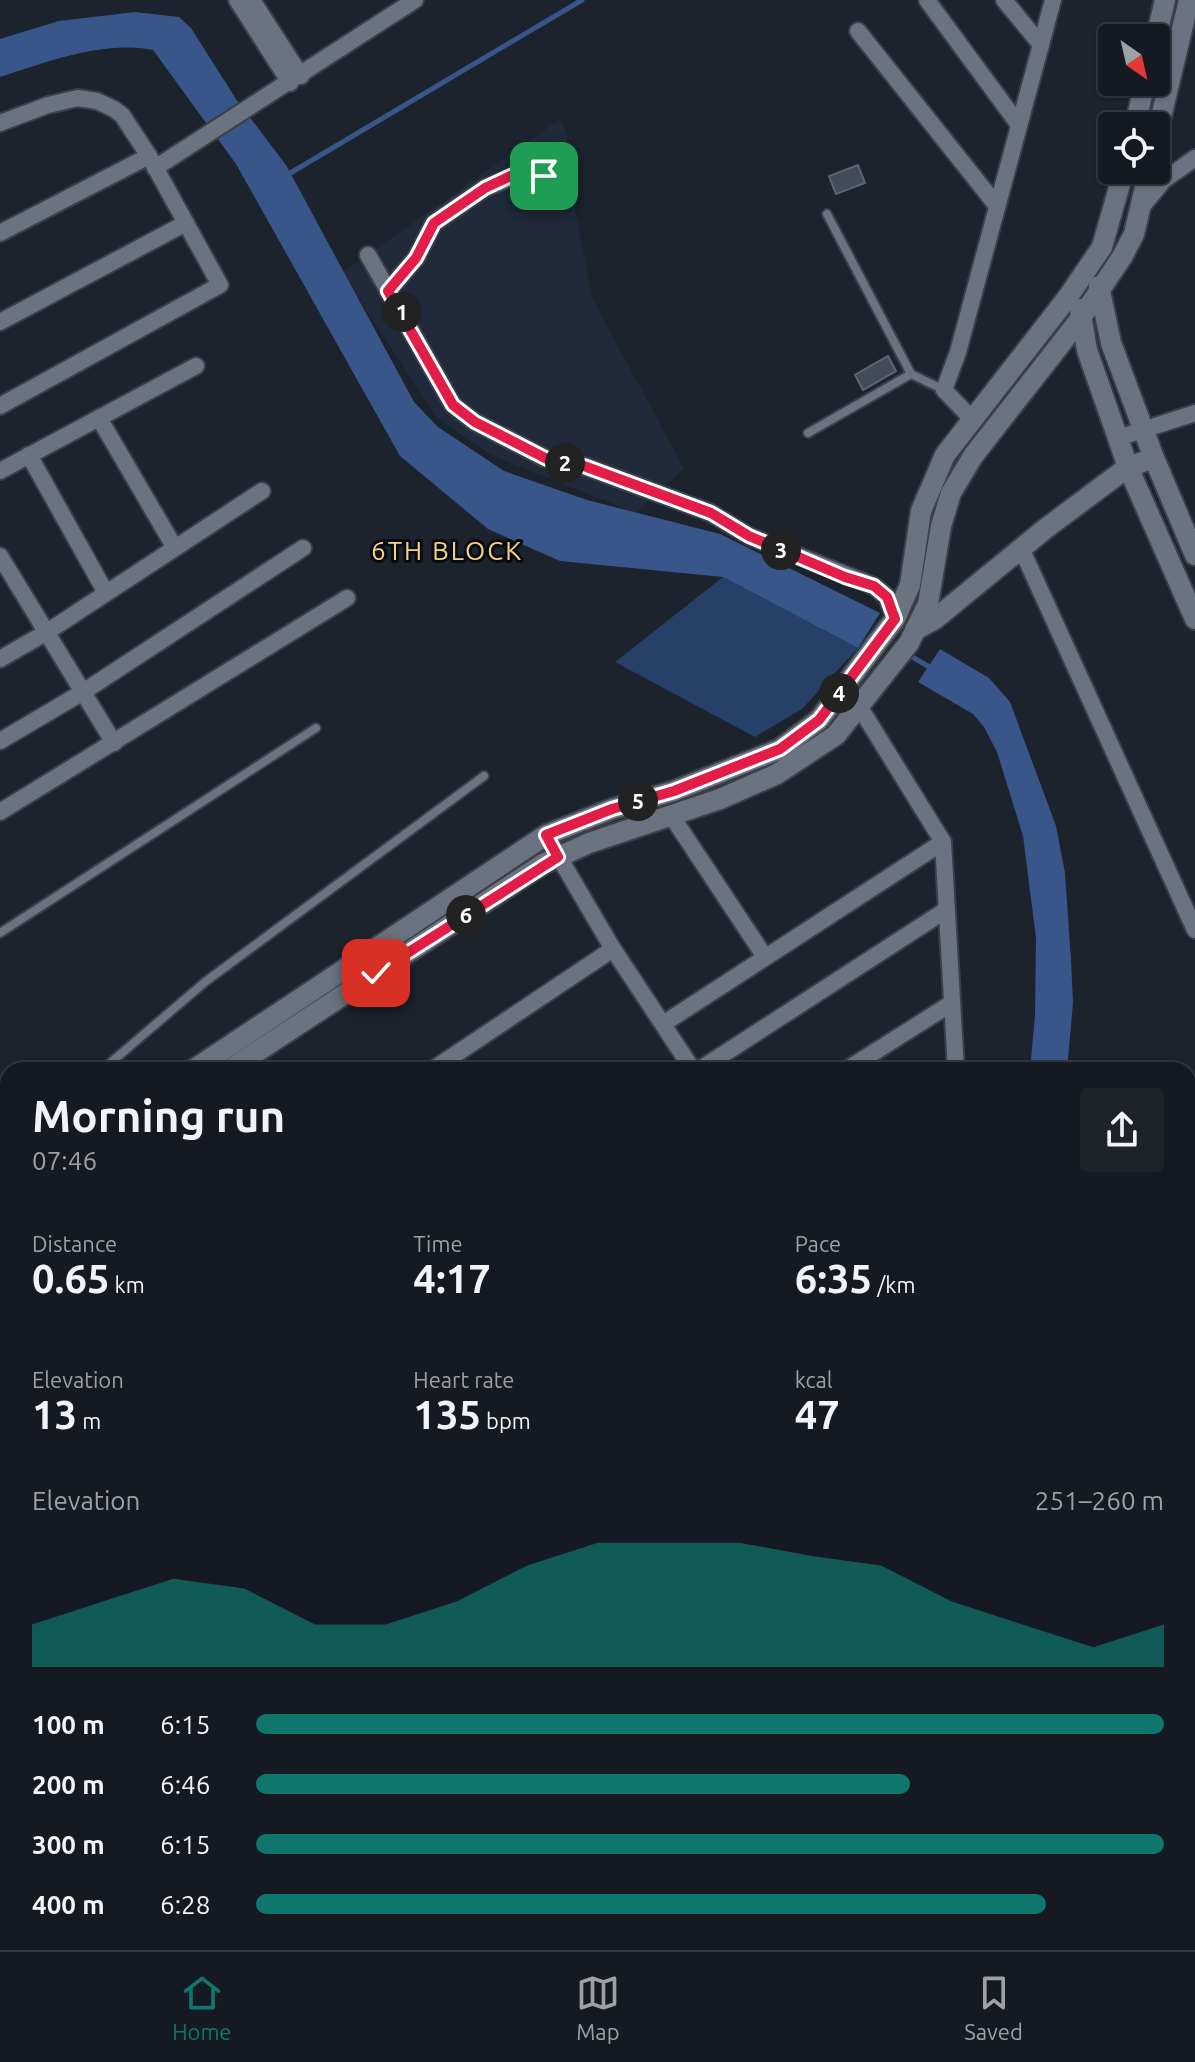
<!DOCTYPE html>
<meta charset="utf-8">
<style>
body{margin:0;font-family:Ubuntu,sans-serif;background:#1e232a;color:#f1f3f6;height:100vh;display:flex;flex-direction:column;font-size:30px;white-space:nowrap}
*{box-sizing:border-box;margin:0}
p{font-size:26px;color:#9da1a5}
.icon{flex:none;width:44px;height:44px;fill:none;stroke:currentColor;stroke-width:2;stroke-linecap:round;stroke-linejoin:round}
.map{position:relative;flex:1;overflow:hidden}
.panel{position:absolute;left:0px;top:1062px;width:1196px;height:888px;display:flex;flex-direction:column;background:#151a22;border-radius:24px 24px 0 0;box-shadow:0 2px 6px #0004,0 0 0 2px #343840}
.panel>*{flex:none}
.needle{width:52px;rotate:146deg}
.tools{position:absolute;left:1098px;top:24px;display:grid;gap:16px}
.tools a{display:grid;place-items:center;width:72px;height:72px;border-radius:8px;background:#151a22;box-shadow:0 2px 6px #0004,0 0 0 2px #343840;font-size:40px}
.pin{position:absolute;display:grid;place-items:center;width:68px;height:68px;color:#fff;margin:-34px;border-radius:16px;box-shadow:0 4px 12px #0006}
.km{position:absolute;width:40px;height:40px;margin:-20px;border-radius:50%;background:#222;color:#fff;font-size:22px;line-height:40px;text-align:center}
.round{display:grid;place-items:center;flex:none;width:84px;height:84px;border-radius:8px;background:#1e232a}
.summary{display:flex;align-items:center;justify-content:space-between;height:136px;padding:0 32px}
h1{font-size:44px;font-weight:700;line-height:60px}
.stats{display:grid;grid-template-columns:repeat(3,1fr);gap:12px;height:136px;padding:8px 32px}
.stats div{display:grid;align-content:center}
.stats b{font-size:40px;font-weight:700}
.stats small{font-size:22px;font-weight:400}
.stats p{font-size:22px}
.chart{height:224px;padding:16px 32px}
.chart p{display:flex;justify-content:space-between}
.chart svg{width:100%;height:144px;margin-top:8px;fill:#0f766e;opacity:.7}
ul{padding:0 32px;list-style:none;font-size:26px}
li{display:grid;grid-template-columns:128px 96px 1fr;align-items:center;height:60px}
li i{height:20px;border-radius:10px;background:#0f766e}
.dock{display:flex;justify-content:space-around;align-items:center;height:112px;border-top:2px solid #343840;background:#151a22;font-size:22px;color:#9da1a5}
.dock a{display:grid;justify-items:center;gap:4px}
.dock .selected{color:#0f766e}
.map>svg:first-child{display:block}
.built{fill:#212a3a}
.green{fill:#274069}
.water{fill:#38568a}
.lines{fill:none;stroke-linecap:round;stroke-linejoin:round}
.stream{stroke:#38568a;stroke-width:5}
.building{fill:#434b57;stroke:#5d6571;stroke-width:2}
.service-casing{stroke:#3b3f48;stroke-width:12}
.minor-casing{stroke:#3b3f48;stroke-width:20}
.tertiary-casing{stroke:#3b3f48;stroke-width:24}
.service{stroke:#6b7380;stroke-width:8}
.minor{stroke:#6b7380;stroke-width:16}
.tertiary{stroke:#6b7380;stroke-width:20}
.route-casing{stroke:#fff;stroke-width:16}
.route{stroke:#e11d48;stroke-width:10}
.labels{text-anchor:middle;stroke-width:6;stroke-linejoin:round;paint-order:stroke}
.quarter-label{font-size:26px;letter-spacing:2px;fill:#f9d089;stroke:#090c11}
</style>
<div class="map">
<svg width="1195" height="1950" viewBox="0 0 1195 1950">
<rect width="100%" height="100%" fill="#1c232d"/>
<!-- built -->
<g class="built">
<polygon points="560,119 568,135 565,158 593,300 684,468 636,513 491,455 437,418 342,273"/>
<polygon points="8,1495 8,1853 0,1859 0,1500"/>
</g>
<!-- green -->
<polygon class="green" points="723,577 858,648 802,709 755,737 615,662"/>
<!-- water -->
<g class="water">
<path d="M 135,12 L 179,17 L 191,28 L 236,99 L 286,165 L 414,402 L 438,427 L 504,471 L 587,500 L 720,534 L 880,613 L 858,648 L 723,577 L 560,561 L 488,529 L 400,456 L 236,164 L 153,50 C 105,40 46,62 0,77 L 0,39 L 59,21 Z"/>
<polygon points="940,649 989,678 1010,702 1056,826 1065,873 1071,960 1073,1003 1067,1070 1030,1070 1035,1015 1036,938 1023,836 997,752 984,727 973,714 918,682"/>
</g>
<g class="lines">
<!-- stream -->
<g class="stream">
<polyline points="287,175 582,0"/>
<polyline points="907,654 933,669"/>
<polyline points="993,1942 994,1950"/>
</g>
</g>
<!-- building -->
<g class="building">
<polygon points="858,165 865,183 836,194 829,176"/>
<polygon points="888,356 896,371 863,390 855,375"/>
</g>
<g class="lines">
<!-- service casing -->
<g class="service-casing">
<g id="service">
<polyline points="827,214 911,374 944,390"/>
<polyline points="808,433 911,374"/>
<polyline points="0,933 316,728"/>
<polyline points="102,1070 205,982 484,776"/>
<polyline points="0,1141 8,1136"/>
<polyline points="0,1762 8,1757"/>
</g>
</g>
<!-- minor casing -->
<g class="minor-casing">
<g id="minor">
<polyline points="237,0 290,83"/>
<polyline points="252,0 301,76"/>
<polyline points="927,0 1019,125"/>
<polyline points="1004,0 1041,45"/>
<polyline points="858,31 997,206"/>
<polyline points="0,123 48,105 78,98 97,101 114,109 122,115 149,156 220,285 0,406"/>
<polyline points="155,168 415,0"/>
<polyline points="1141,208 1164,180 1195,158"/>
<polyline points="0,233 149,156"/>
<polyline points="368,255 453,405 475,422 547,459 584,466 711,513 749,536 874,586 887,597 895,619"/>
<polyline points="388,291 416,258 434,223 485,188 528,171 544,176 553,190"/>
<polyline points="0,322 186,223"/>
<polyline points="99,418 175,548"/>
<polyline points="973,420 944,390 958,352 1053,0"/>
<polyline points="1118,438 1195,413"/>
<polyline points="29,455 106,593"/>
<polyline points="0,471 196,366"/>
<polyline points="1021,548 1195,930"/>
<polyline points="0,556 114,743"/>
<polyline points="0,659 47,632 262,491"/>
<polyline points="859,706 943,842 956,1070"/>
<polyline points="0,741 83,692 303,548"/>
<polyline points="0,812 347,598"/>
<polyline points="671,815 765,957"/>
<polyline points="546,835 613,949 693,1070"/>
<polyline points="663,1024 943,842"/>
<polyline points="432,1070 613,949"/>
<polyline points="699,1070 946,910"/>
<polyline points="846,1070 952,1003"/>
<polyline points="0,1359 8,1353"/>
<polyline points="1188,1425 1195,1414"/>
<polyline points="0,1463 8,1458"/>
<polyline points="1188,1509 1195,1506"/>
<polyline points="1188,1533 1195,1558"/>
<polyline points="1188,1692 1195,1690"/>
<polyline points="1188,1825 1195,1823"/>
<polyline points="80,1942 85,1950"/>
<polyline points="477,1942 481,1950"/>
<polyline points="1073,1942 1074,1950"/>
<polyline points="331,1948 341,1942"/>
</g>
</g>
<!-- tertiary casing -->
<g class="tertiary-casing">
<g id="tertiary">
<polyline points="1156,38 1165,0"/>
<polyline points="1135,126 1145,82"/>
<polyline points="1156,138 1189,0"/>
<polyline points="1099,286 1111,343 1154,458 1195,555"/>
<polyline points="1080,309 1087,350 1128,467 1195,619"/>
<polyline points="915,630 935,619 1045,529 1128,467 1154,458"/>
<polyline points="193,1070 546,835 612,809 674,791 780,749 819,720 895,619 910,585 921,511 945,455 1068,297 1102,247 1124,170"/>
<polyline points="229,1070 543,864 589,843 720,799 777,774 836,735 909,643 928,604 941,526 951,493 973,456 1081,318 1122,257 1134,234 1149,170"/>
<polyline points="0,1197 8,1192"/>
<polyline points="0,1223 8,1217"/>
<polyline points="1188,1661 1195,1673"/>
<polyline points="1188,1728 1195,1798"/>
<polyline points="104,1950 116,1942"/>
<polyline points="143,1950 156,1942"/>
</g>
</g>
<!-- service -->
<use href="#service" class="service"/>
<!-- minor -->
<use href="#minor" class="minor"/>
<!-- tertiary -->
<use href="#tertiary" class="tertiary"/>
</g>
<g class="lines">
<!-- route casing -->
<g class="route-casing">
<polyline id="route" points="376,973 558,857 546,835 612,809 674,791 780,749 819,720 895,619 887,597 874,586 845,577 749,536 711,513 584,466 547,459 475,422 453,405 388,291 416,258 434,223 485,188 517,173 528,171 544,176"/>
</g>
<!-- route -->
<use href="#route" class="route"/>
</g>
<g class="labels">
<!-- quarter labels -->
<g class="quarter-label">
<text x="447" y="560">6TH BLOCK</text>
</g>
</g>
</svg>
<div class="tools">
<a><svg class="needle" viewBox="-14 -14 28 28"><path d="M0-13l5 13h-10z" fill="#e53935"/><path d="M0 13l5-13h-10z" fill="#9da1a5"/></svg></a>
<a><svg class="icon" aria-label="locate" viewBox="0 0 24 24"><circle cx="12" cy="12" r="6"/><path d="M12 2v4M12 18v4M2 12h4M18 12h4"/></svg></a>
</div>
<div class="pin" style="left:544px;top:176px;background:#1e9e55"><svg class="icon" aria-label="arrive" viewBox="0 0 24 24"><path d="M6 21V4h12l-3 4 3 4H6"/></svg></div>
<div class="pin" style="left:376px;top:973px;background:#d93025"><svg class="icon" aria-label="check" viewBox="0 0 24 24"><path d="M5 12l5 5 9-10"/></svg></div>
<b class="km" style="left:402px;top:312px">1</b>
<b class="km" style="left:565px;top:463px">2</b>
<b class="km" style="left:781px;top:550px">3</b>
<b class="km" style="left:839px;top:693px">4</b>
<b class="km" style="left:638px;top:801px">5</b>
<b class="km" style="left:466px;top:915px">6</b>
<section class="panel">
<div class="summary"><div><h1>Morning run</h1><p>07:46</p></div><a class="round"><svg class="icon" aria-label="share" viewBox="0 0 24 24"><path d="M12 15V3M7 8l5-5 5 5M5 13v7h14v-7"/></svg></a></div>
<div class="stats">
<div><p>Distance</p><b>0.65<small> km</small></b></div>
<div><p>Time</p><b>4:17</b></div>
<div><p>Pace</p><b>6:35<small> /km</small></b></div>
</div>
<div class="stats">
<div><p>Elevation</p><b>13<small> m</small></b></div>
<div><p>Heart rate</p><b>135<small> bpm</small></b></div>
<div><p>kcal</p><b>47</b></div>
</div>
<div class="chart"><p><span>Elevation</span>251–260 m</p>
<svg viewBox="0 0 160 44" preserveAspectRatio="none"><path d="M0 44V31L10 24L20 17L30 20L40 31L50 31L60 24L70 13L80 6L90 6L100 6L110 10L120 13L130 24L140 31L150 38L160 31V44z"/></svg>
</div>
<ul>
<li><b>100 m</b>6:15<i style="width:100%"></i></li>
<li><b>200 m</b>6:46<i style="width:72%"></i></li>
<li><b>300 m</b>6:15<i style="width:100%"></i></li>
<li><b>400 m</b>6:28<i style="width:87%"></i></li>
</ul>
</section>
</div>
<nav class="dock">
<a class="selected"><svg class="icon" aria-label="home" viewBox="0 0 24 24"><path d="M3 11l9-7 9 7M6 9v11h12V9"/></svg>Home</a>
<a><svg class="icon" aria-label="map" viewBox="0 0 24 24"><path d="M3 6l6-2 6 2 6-2v14l-6 2-6-2-6 2zM9 4v14M15 6v14"/></svg>Map</a>
<a><svg class="icon" aria-label="saved" viewBox="0 0 24 24"><path d="M7 4h10v16l-5-4-5 4z"/></svg>Saved</a>
</nav>
